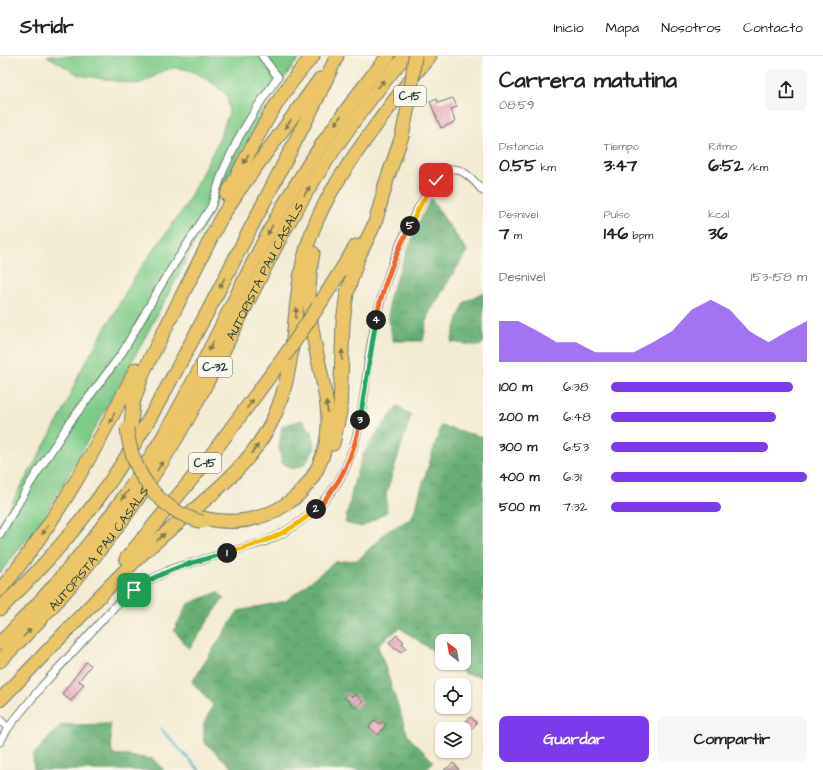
<!DOCTYPE html>
<html lang="es">
<meta charset="utf-8">
<style>
body{margin:0;font-family:"Architects Daughter",sans-serif;background:#f6f6f6;color:#222;height:100vh;display:flex;flex-direction:column;font-size:15px;white-space:nowrap}
*{box-sizing:border-box;margin:0}
p{font-size:13px;color:#767676}
.icon{flex:none;width:22px;height:22px;fill:none;stroke:currentColor;stroke-width:2;stroke-linecap:round;stroke-linejoin:round}
.map{position:relative;flex:1;overflow:hidden}
.sheet{display:flex;flex-direction:column;background:#fff;width:340px}
.sheet>*{flex:none}
.needle{width:26px;rotate:329deg}
.buttons{position:absolute;left:435px;top:578px;display:grid;gap:8px}
.buttons a{display:grid;place-items:center;width:36px;height:36px;border-radius:8px;background:#fff;box-shadow:0 1px 3px #0004;font-size:20px}
.pin{position:absolute;display:grid;place-items:center;width:34px;height:34px;color:#fff;margin:-17px;border-radius:8px;box-shadow:0 2px 6px #0006}
.km{position:absolute;width:20px;height:20px;margin:-10px;border-radius:50%;background:#222;color:#fff;font-size:11px;line-height:20px;text-align:center}
.round{display:grid;place-items:center;flex:none;width:42px;height:42px;border-radius:8px;background:#f6f6f6}
.head{display:flex;align-items:center;justify-content:space-between;height:68px;padding:0 16px}
h1{font-size:22px;font-weight:800;line-height:30px}
.metrics{display:grid;grid-template-columns:repeat(3,1fr);gap:6px;height:68px;padding:4px 16px}
.metrics div{display:grid;align-content:center}
.metrics b{font-size:17px;font-weight:800}
.metrics small{font-size:11px;font-weight:400}
.metrics p{font-size:11px}
.chart{height:112px;padding:8px 16px}
.chart p{display:flex;justify-content:space-between}
.chart svg{width:100%;height:72px;margin-top:4px;fill:#7c3aed;opacity:.7}
.action{display:flex;gap:8px;margin-top:auto;padding:8px 16px}
.action a{flex:1;height:46px;border-radius:8px;background:#7c3aed;color:#fff;font-size:16px;font-weight:800;line-height:46px;text-align:center}
.action a+a{background:#f6f6f6;color:#222}
ul{padding:0 16px;list-style:none;font-size:13px}
li{display:grid;grid-template-columns:64px 48px 1fr;align-items:center;height:30px}
li i{height:10px;border-radius:5px;background:#7c3aed}
header{display:flex;align-items:center;gap:24px;box-sizing:border-box;height:56px;padding:0 20px;background:#fff;border-bottom:1px solid #e0e0e0}
header strong{font-size:19px}
nav{display:flex;gap:22px;margin-inline-start:auto;font-size:14px}
main{display:flex;flex:1;min-height:0}
.map>svg:first-child{display:block}
.grass{fill:#7dca89;stroke:#4e845e}
.forest{fill:url(#forest-crowns);stroke:#427654}
.lines{fill:none;stroke-linecap:round;stroke-linejoin:round}
.stream{stroke:#48adc7;stroke-width:2}
.building{fill:url(#building-hatch)}
.street-casing{stroke:#697a6c;stroke-width:9}
.highway-casing{stroke:#697a6c;stroke-width:15}
.street{stroke:#fff;stroke-width:7}
.highway{stroke:#eac669;stroke-width:13}
.highway-bridge-casing{stroke:#697a6c;stroke-width:15;stroke-linecap:butt}
.highway-bridge{stroke:#eac669;stroke-width:13}
.oneway{fill:#7a7b4c}
.split-1-casing{stroke:#fff;stroke-width:8}
.split-2-casing{stroke:#fff;stroke-width:8}
.split-3-casing{stroke:#fff;stroke-width:8}
.split-4-casing{stroke:#fff;stroke-width:8}
.split-5-casing{stroke:#fff;stroke-width:8}
.split-6-casing{stroke:#fff;stroke-width:8}
.split-1{stroke:#22a559;stroke-width:5}
.split-2{stroke:#f5b400;stroke-width:5}
.split-3{stroke:#f0652b;stroke-width:5}
.split-4{stroke:#22a559;stroke-width:5}
.split-5{stroke:#f0652b;stroke-width:5}
.split-6{stroke:#f5b400;stroke-width:5}
.labels{text-anchor:middle;stroke-width:4;stroke-linejoin:round;paint-order:stroke}
.shield{fill:#fbf7ec;stroke:#61756b;stroke-width:1}
.shield-label{font-size:12px;font-weight:bold;fill:#1f3d34}
.street-label{font-size:13px;fill:#1f3d34;stroke:#fbf7ec}
</style>
<header>
<strong>Stridr</strong>
<nav><a>Inicio</a><a>Mapa</a><a>Nosotros</a><a>Contacto</a></nav>
</header>
<main>
<div class="map">
<svg width="483" height="714" viewBox="0 0 483 714">
<defs>
<pattern id="forest-crowns" width="20" height="18" patternUnits="userSpaceOnUse"><rect width="20" height="18" fill="#66ae75"/><path d="M2 6a3 3 0 1 1 6 0M12 15a3 3 0 1 1 6 0" fill="none" stroke="#538f61"/></pattern>
<pattern id="building-hatch" width="6" height="6" patternUnits="userSpaceOnUse"><rect width="6" height="6" fill="#eaa6bf"/><path d="M-1 1l2-2M0 6l6-6M5 7l2-2" fill="none" stroke="#bd889c"/></pattern>
</defs>
<rect width="100%" height="100%" fill="#fbf7ec"/>
<filter id="ink" filterUnits="userSpaceOnUse"><feTurbulence type="fractalNoise" baseFrequency=".025" numOctaves="2"/><feDisplacementMap in="SourceGraphic" scale="8" xChannelSelector="R" yChannelSelector="G"/><feConvolveMatrix kernelMatrix="1 2 1 2 8 2 1 2 1" color-interpolation-filters="sRGB"/></filter>
<filter id="wash" filterUnits="userSpaceOnUse"><feTurbulence type="fractalNoise" baseFrequency=".012" numOctaves="4" result="noise"/><feDisplacementMap in="SourceGraphic" scale="16" xChannelSelector="R" yChannelSelector="G"/><feGaussianBlur stdDeviation="0.9" result="paint"/><feColorMatrix in="noise" values="0 0 0 0 0 0 0 0 0 0 0 0 0 0 0 0 0 1.4 0 .05"/><feComposite in="paint" operator="in"/></filter>
<g filter="url(#wash)">
<rect width="100%" height="100%" fill="#f3ebd3"/>
<!-- grass -->
<path class="grass" d="M 47,0 L 303,0 L 295,7 L 270,43 L 231,115 L 204,171 L 121,326 L 43,463 L 0,517 L 0,468 L 62,358 L 80,316 L 137,217 L 184,152 L 217,88 L 229,57 L 227,39 C 213,27 186,5 166,14 C 156,19 147,26 136,28 L 79,19 Z"/>
<!-- forest -->
<g class="forest">
<polygon points="431,143 467,195 428,259 423,285 393,285 389,264 389,241 419,166"/>
<polygon points="483,236 483,287 480,290 451,286 458,262 465,246"/>
<polygon points="398,350 411,359 386,438 387,456 362,471 345,467 354,426 363,398 380,373"/>
<polygon points="302,364 312,376 315,392 304,409 292,413 282,407 279,392 282,370"/>
<polygon points="441,370 483,381 483,621 466,618 450,607 464,607 464,585 442,585 442,601 400,572 383,584 378,590 408,680 433,705 426,714 235,714 204,686 204,667 213,649 192,626 238,555 286,545 335,506 358,504 386,476 412,462"/>
<polygon points="218,536 224,542 189,593 174,574 188,548"/>
<polygon points="110,668 112,698 153,703 164,714 34,714 33,699 61,669"/>
</g>
<g class="lines">
<!-- stream -->
<polyline class="stream" points="160,672 199,714"/>
</g>
<g id="blocks">
<!-- building -->
<g class="building">
<polygon points="453,42 457,51 451,53 455,66 441,72 430,46 437,43 438,47"/>
<polygon points="397,579 404,586 402,587 406,592 401,596 397,592 395,593 389,586"/>
<polygon points="86,606 91,609 79,625 84,628 71,645 62,638"/>
<polygon points="348,637 352,641 356,638 363,646 355,652 344,641"/>
<polygon points="470,661 477,667 468,677 461,671"/>
<polygon points="375,664 380,668 382,665 386,669 378,679 369,671"/>
<polygon points="454,707 459,714 444,714"/>
</g>
</g>
</g>
<g filter="url(#ink)">
<use href="#blocks" fill-opacity="0" stroke="#697a6c" stroke-width="1"/>
<g class="lines">
<!-- street casing -->
<g class="street-casing">
<g id="street">
<polyline points="0,478 31,426 68,369 122,297 164,224 211,151 223,115 239,81 257,51 278,21 262,0"/>
<polyline points="0,664 8,672"/>
<path d="M 0,686 L 8,672 L 42,630 L 115,550 L 134,534 L 146,526 L 174,512 L 264,486 C 297,472 328,448 344,415 C 363,376 364,330 371,288 C 380,236 398,183 427,138 C 433,129 439,115 452,113 C 464,112 476,127 483,135"/>
</g>
</g>
<!-- highway casing -->
<g class="highway-casing">
<g id="highway">
<polyline points="383,135 402,80"/>
<path d="M 227,139 C 252,91 275,41 313,0"/>
<polyline points="318,251 356,190"/>
<polyline points="131,371 133,347 144,315 221,162 239,134 320,23"/>
<polyline points="333,388 340,356 343,266 347,237 358,202 375,167 386,128"/>
<path d="M 203,462 C 232,469 260,465 285,449 C 299,440 311,426 318,411 C 340,367 320,323 313,278 C 308,251 308,223 313,197"/>
<polyline points="126,503 209,402 284,301"/>
<path d="M 0,534 C 56,467 97,391 136,313"/>
<path d="M 0,553 C 36,518 70,481 100,440 C 142,382 174,318 208,255 C 244,185 280,115 316,45 L 337,0"/>
<path d="M 0,587 C 61,526 116,459 161,384 C 202,315 234,241 272,170 C 305,109 345,53 388,0"/>
<path id="s1" d="M 0,605 C 75,531 141,448 192,355 C 224,296 252,235 284,175 C 318,113 359,55 405,0"/>
<path d="M 0,644 C 47,597 91,547 140,500 C 186,456 244,423 273,363 C 296,315 292,262 302,211 C 312,159 341,118 371,76 C 390,50 409,24 430,0"/>
</g>
</g>
<!-- street -->
<use href="#street" class="street"/>
<!-- highway -->
<use href="#highway" class="highway"/>
<!-- highway-bridge casing -->
<g class="highway-bridge-casing">
<g id="highway-bridge">
<polyline points="402,80 410,41 415,0"/>
<polyline points="284,301 318,251"/>
<path d="M 127,372 C 131,416 158,454 202,466"/>
</g>
</g>
<!-- highway-bridge -->
<use href="#highway-bridge" class="highway-bridge"/>
</g>
<!-- one-way arrows -->
<defs><path id="oneway-solid" d="M-6-.8H1V-3.2L6.5 0L1 3.2V.8H-6Z"/></defs>
<g class="oneway">
<use href="#oneway-solid" transform="translate(381 28) rotate(-51)"/>
<use href="#oneway-solid" transform="translate(338 64) rotate(125)"/>
<use href="#oneway-solid" transform="translate(288 68) rotate(126)"/>
<use href="#oneway-solid" transform="translate(246 103) rotate(117)"/>
<use href="#oneway-solid" transform="translate(307 135) rotate(-59)"/>
<use href="#oneway-solid" transform="translate(270 174) rotate(118)"/>
<use href="#oneway-solid" transform="translate(222 227) rotate(118)"/>
<use href="#oneway-solid" transform="translate(296 257) rotate(-86)"/>
<use href="#oneway-solid" transform="translate(211 290) rotate(117)"/>
<use href="#oneway-solid" transform="translate(342 299) rotate(-89)"/>
<use href="#oneway-solid" transform="translate(250 348) rotate(-54)"/>
<use href="#oneway-solid" transform="translate(327 351) rotate(-97)"/>
<use href="#oneway-solid" transform="translate(112 362) rotate(117)"/>
<use href="#oneway-solid" transform="translate(255 393) rotate(-54)"/>
<use href="#oneway-solid" transform="translate(160 410) rotate(-58)"/>
<use href="#oneway-solid" transform="translate(125 439) rotate(125)"/>
<use href="#oneway-solid" transform="translate(45 474) rotate(124)"/>
<use href="#oneway-solid" transform="translate(161 481) rotate(-42)"/>
<use href="#oneway-solid" transform="translate(27 577) rotate(-46)"/>
</g>
</g>
<g class="lines" filter="url(#ink)">
<!-- split-1 casing -->
<g class="split-1-casing">
<path id="split-1" d="M 134,534 C 165,513 191,507 227,497"/>
</g>
<!-- split-2 casing -->
<g class="split-2-casing">
<path id="split-2" d="M 227,497 C 264,486 286,480 316,453"/>
</g>
<!-- split-3 casing -->
<g class="split-3-casing">
<path id="split-3" d="M 316,453 C 340,430 355,397 360,364"/>
</g>
<!-- split-4 casing -->
<g class="split-4-casing">
<polyline id="split-4" points="360,364 376,264"/>
</g>
<!-- split-5 casing -->
<g class="split-5-casing">
<path id="split-5" d="M 376,264 C 382,232 395,199 410,170"/>
</g>
<!-- split-6 casing -->
<g class="split-6-casing">
<polyline id="split-6" points="410,170 420,150 436,124"/>
</g>
<!-- split-1 -->
<use href="#split-1" class="split-1"/>
<!-- split-2 -->
<use href="#split-2" class="split-2"/>
<!-- split-3 -->
<use href="#split-3" class="split-3"/>
<!-- split-4 -->
<use href="#split-4" class="split-4"/>
<!-- split-5 -->
<use href="#split-5" class="split-5"/>
<!-- split-6 -->
<use href="#split-6" class="split-6"/>
</g>
<g class="labels">
<!-- shield labels -->
<g class="shield">
<rect x="394" y="30" width="32" height="20" rx="3"/>
<rect x="198" y="301" width="34" height="20" rx="3"/>
<rect x="189" y="397" width="32" height="20" rx="3"/>
</g>
<g class="shield-label">
<text x="410" y="44">C-15</text>
<text x="215" y="315">C-32</text>
<text x="205" y="411">C-15</text>
</g>
<!-- street labels -->
<g class="street-label">
<text dy="5" stroke="none"><textPath href="#s1" startOffset="474">AUTOPISTA PAU CASALS</textPath></text>
<text dy="5" stroke="none"><textPath href="#s1" startOffset="150">AUTOPISTA PAU CASALS</textPath></text>
</g>
</g>
</svg>
<div class="buttons">
<a><svg class="needle" viewBox="-14 -14 28 28"><path d="M0-13l5 13h-10z" fill="#e53935"/><path d="M0 13l5-13h-10z" fill="#767676"/></svg></a>
<a><svg class="icon" aria-label="locate" viewBox="0 0 24 24"><circle cx="12" cy="12" r="6"/><path d="M12 2v4M12 18v4M2 12h4M18 12h4"/></svg></a>
<a><svg class="icon" aria-label="layers" viewBox="0 0 24 24"><path d="M12 4l9 5-9 5-9-5zM3 14l9 5 9-5"/></svg></a>
</div>
<div class="pin" style="left:134px;top:534px;background:#1e9e55"><svg class="icon" aria-label="arrive" viewBox="0 0 24 24"><path d="M6 21V4h12l-3 4 3 4H6"/></svg></div>
<div class="pin" style="left:436px;top:124px;background:#d93025"><svg class="icon" aria-label="check" viewBox="0 0 24 24"><path d="M5 12l5 5 9-10"/></svg></div>
<b class="km" style="left:227px;top:497px">1</b>
<b class="km" style="left:316px;top:453px">2</b>
<b class="km" style="left:360px;top:364px">3</b>
<b class="km" style="left:376px;top:264px">4</b>
<b class="km" style="left:410px;top:170px">5</b>
</div>
<section class="sheet">
<div class="head"><div><h1>Carrera matutina</h1><p>08:59</p></div><a class="round"><svg class="icon" aria-label="share" viewBox="0 0 24 24"><path d="M12 15V3M7 8l5-5 5 5M5 13v7h14v-7"/></svg></a></div>
<div class="metrics">
<div><p>Distancia</p><b>0.55<small> km</small></b></div>
<div><p>Tiempo</p><b>3:47</b></div>
<div><p>Ritmo</p><b>6:52<small> /km</small></b></div>
</div>
<div class="metrics">
<div><p>Desnivel</p><b>7<small> m</small></b></div>
<div><p>Pulso</p><b>146<small> bpm</small></b></div>
<div><p>kcal</p><b>36</b></div>
</div>
<div class="chart"><p><span>Desnivel</span>153–158 m</p>
<svg viewBox="0 0 160 44" preserveAspectRatio="none"><path d="M0 44V19L10 19L20 25L30 32L40 32L50 38L60 38L70 38L80 32L90 25L100 12L110 6L120 12L130 25L140 32L150 25L160 19V44z"/></svg>
</div>
<ul>
<li><b>100 m</b>6:38<i style="width:93%"></i></li>
<li><b>200 m</b>6:48<i style="width:84%"></i></li>
<li><b>300 m</b>6:53<i style="width:80%"></i></li>
<li><b>400 m</b>6:31<i style="width:100%"></i></li>
<li><b>500 m</b>7:32<i style="width:56%"></i></li>
</ul>
<div class="action"><a>Guardar</a><a>Compartir</a></div>
</section>
</main>
